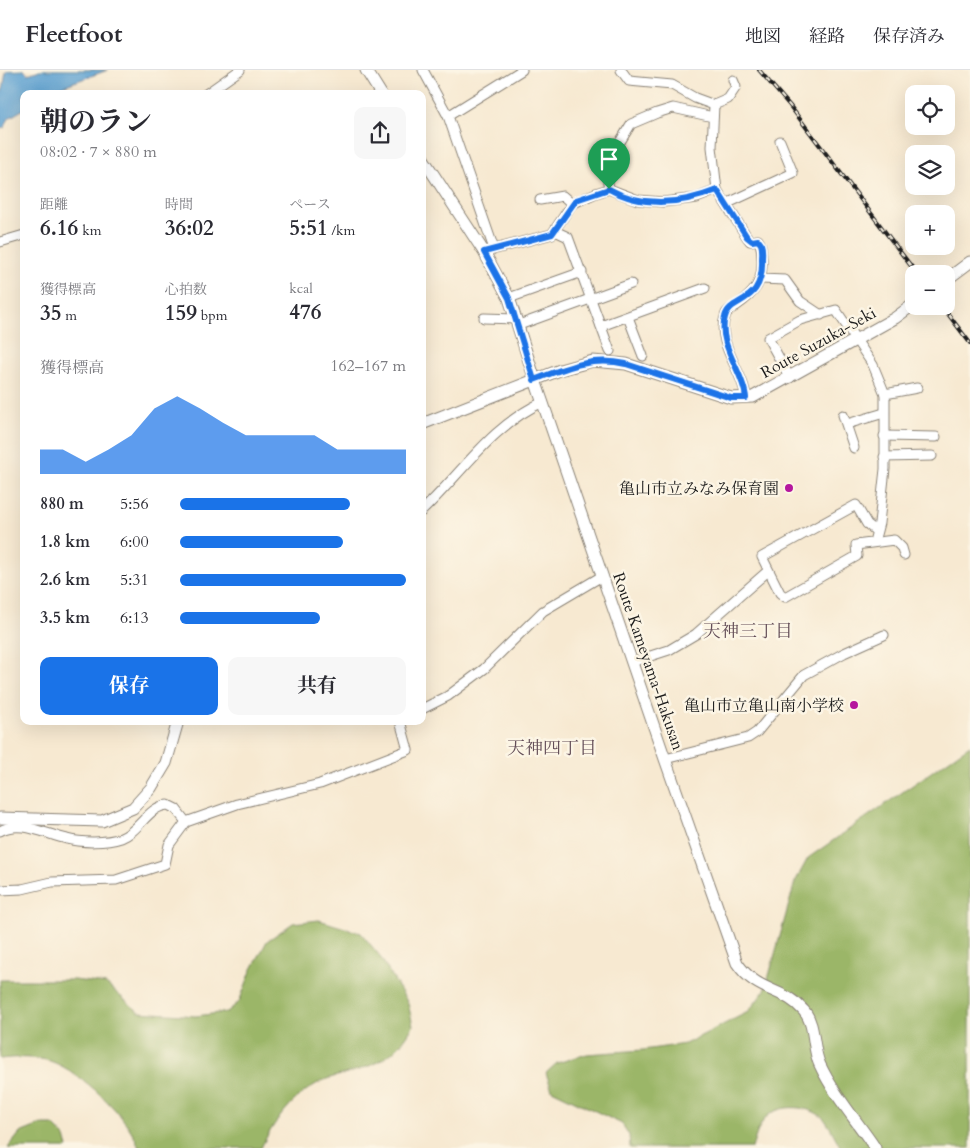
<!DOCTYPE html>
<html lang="ja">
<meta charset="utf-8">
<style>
body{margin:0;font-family:Cardo,"Noto Serif JP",serif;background:#f7f7f7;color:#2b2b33;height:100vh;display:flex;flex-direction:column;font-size:19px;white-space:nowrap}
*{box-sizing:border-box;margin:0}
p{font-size:16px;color:#7c7c81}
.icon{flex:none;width:28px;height:28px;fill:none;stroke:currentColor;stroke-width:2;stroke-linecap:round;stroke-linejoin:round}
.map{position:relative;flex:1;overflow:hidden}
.details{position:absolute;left:20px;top:20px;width:406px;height:635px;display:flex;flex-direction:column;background:#fff;border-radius:10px;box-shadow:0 5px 20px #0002}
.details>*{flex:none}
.fabs{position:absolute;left:905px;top:15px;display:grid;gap:10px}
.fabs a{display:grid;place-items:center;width:50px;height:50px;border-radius:10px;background:#fff;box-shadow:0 5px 20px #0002;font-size:25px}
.pin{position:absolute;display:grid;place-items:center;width:42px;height:42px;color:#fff;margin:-51px -21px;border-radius:50% 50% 50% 0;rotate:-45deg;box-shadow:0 0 5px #0007}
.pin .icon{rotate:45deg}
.round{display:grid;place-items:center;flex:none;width:52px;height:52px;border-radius:10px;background:#f7f7f7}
.summary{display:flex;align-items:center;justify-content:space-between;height:85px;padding:0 20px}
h1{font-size:28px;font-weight:700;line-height:38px}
.stats{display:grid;grid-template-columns:repeat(3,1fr);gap:8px;height:85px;padding:5px 20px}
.stats div{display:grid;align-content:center}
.stats b{font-size:21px;font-weight:700}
.stats small{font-size:14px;font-weight:400}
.stats p{font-size:14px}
.chart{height:140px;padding:10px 20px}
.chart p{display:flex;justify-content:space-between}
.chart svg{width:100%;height:90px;margin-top:5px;fill:#1a73e8;opacity:.7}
.cta{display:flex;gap:10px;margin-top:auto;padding:10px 20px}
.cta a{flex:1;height:58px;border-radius:10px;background:#1a73e8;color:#fff;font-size:20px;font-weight:700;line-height:58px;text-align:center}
.cta a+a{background:#f7f7f7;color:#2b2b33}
ul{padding:0 20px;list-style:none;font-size:16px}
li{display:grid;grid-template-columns:80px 60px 1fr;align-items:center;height:38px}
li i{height:12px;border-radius:6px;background:#1a73e8}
header{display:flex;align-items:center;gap:30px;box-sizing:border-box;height:70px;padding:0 25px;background:#fff;border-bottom:1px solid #e1e1e2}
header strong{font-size:24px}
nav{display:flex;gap:28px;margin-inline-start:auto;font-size:18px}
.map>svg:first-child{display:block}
.forest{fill:#9bb667;stroke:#5c6942}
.water{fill:#5ca0d1;stroke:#3c5e76}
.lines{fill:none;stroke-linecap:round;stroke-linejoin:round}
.minor-casing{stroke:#8a8276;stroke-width:11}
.major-casing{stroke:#8a8276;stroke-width:13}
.minor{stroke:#fff;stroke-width:9}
.major{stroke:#fff;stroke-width:11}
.rail-casing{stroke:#1c1c1c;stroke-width:4}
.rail{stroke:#fcf5e5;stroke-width:2;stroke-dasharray:5.5;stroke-linecap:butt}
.route-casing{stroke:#fff;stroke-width:10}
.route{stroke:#1a73e8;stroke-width:6}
.poi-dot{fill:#b5179e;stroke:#fcf5e5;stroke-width:2}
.labels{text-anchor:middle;stroke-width:5;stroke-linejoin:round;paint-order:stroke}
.street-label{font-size:16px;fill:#1c1c1c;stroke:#fcf5e5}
.poi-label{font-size:16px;fill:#1c1c1c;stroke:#fcf5e5;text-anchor:end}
.neighbourhood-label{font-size:18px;fill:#644e58;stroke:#fcf5e5}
</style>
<header>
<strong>Fleetfoot</strong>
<nav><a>地図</a><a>経路</a><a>保存済み</a></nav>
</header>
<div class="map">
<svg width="970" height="1078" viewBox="0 0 970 1078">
<rect width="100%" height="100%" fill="#fcf5e5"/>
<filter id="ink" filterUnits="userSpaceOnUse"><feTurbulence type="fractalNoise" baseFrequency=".02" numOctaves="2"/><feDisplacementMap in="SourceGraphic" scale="10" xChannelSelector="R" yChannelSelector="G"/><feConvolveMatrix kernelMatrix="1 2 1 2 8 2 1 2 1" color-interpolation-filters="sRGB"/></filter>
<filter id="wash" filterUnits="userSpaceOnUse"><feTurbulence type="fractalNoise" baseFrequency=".0096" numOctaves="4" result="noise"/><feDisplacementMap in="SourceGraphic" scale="20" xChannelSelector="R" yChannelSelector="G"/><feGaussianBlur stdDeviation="1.12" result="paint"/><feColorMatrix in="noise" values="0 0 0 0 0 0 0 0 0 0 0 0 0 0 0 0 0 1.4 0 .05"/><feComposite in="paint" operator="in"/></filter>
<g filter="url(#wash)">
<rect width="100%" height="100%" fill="#f7e9d1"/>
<!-- forest -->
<g class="forest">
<path d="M 970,675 L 970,1078 L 841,1078 C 836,1069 831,1058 825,1050 C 814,1037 785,1033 770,1044 C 759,1052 756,1066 752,1078 L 630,1078 L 629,1065 L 622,1054 L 552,1020 L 546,1003 L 557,993 L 587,984 L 643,980 L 685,974 L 748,942 L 765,920 L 795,812 L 808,788 Z"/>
<path d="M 319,850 L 361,863 L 379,885 L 408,933 L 413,956 C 397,985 379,994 348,1003 C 339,1006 330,1007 322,1011 C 295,1024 273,1052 261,1078 L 139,1078 C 131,1048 80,1001 50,991 C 36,987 15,987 0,989 L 0,910 L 74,910 L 106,914 L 139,942 L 196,946 L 227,942 L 239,932 L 251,901 L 267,871 L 293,853 Z"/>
<polygon points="40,1055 53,1055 65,1067 68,1078 8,1078 20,1063"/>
</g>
<!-- water -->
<path class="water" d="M 24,0 L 28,4 L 40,0 L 108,0 L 63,16 L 49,24 L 24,24 L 24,39 L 9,48 L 5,57 L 0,59 L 0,24 C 6,17 3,9 7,1 Z"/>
</g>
<g filter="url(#ink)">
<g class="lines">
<!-- minor casing -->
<g class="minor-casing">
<g id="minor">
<polyline points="423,0 448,46 494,179"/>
<path d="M 621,0 L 629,11 L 672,15 L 695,28 L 714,35 L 712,77 L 717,120 L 747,167 L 750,171 L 758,170 C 763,177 761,181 762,189 C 763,212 755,223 736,236 C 731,239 726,241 725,247 C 716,274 744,302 746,328"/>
<polyline points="206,24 240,0"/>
<polyline points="714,35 728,29 736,17 733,10"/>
<polyline points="448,46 522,0"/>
<polyline points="609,119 607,106 608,85 615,80 631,54 657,43 673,38 713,47"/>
<polyline points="540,130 563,126 572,134"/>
<polyline points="726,134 793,103 780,71"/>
<polyline points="555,161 568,167 610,281"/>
<polyline points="0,172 24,165"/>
<polyline points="484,182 552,164 572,134 596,123 609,119 638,130 663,132 697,128 717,120"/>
<polyline points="761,209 785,210 800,231 821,245"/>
<polyline points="509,228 582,202"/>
<polyline points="628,247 643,286"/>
<polyline points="484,248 517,249"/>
<polyline points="519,255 631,214"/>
<polyline points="601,256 705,218"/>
<polyline points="790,308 768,268 800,250 836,240 873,295 885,324 885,399 879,453 874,472"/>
<polyline points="885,324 917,318"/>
<polyline points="843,345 854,378"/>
<polyline points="847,354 884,343"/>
<polyline points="884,366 936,367"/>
<polyline points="884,387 932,386"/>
<path d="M 422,441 C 462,403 492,355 543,332"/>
<polyline points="876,461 867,454 856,435 762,487 780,523 785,527 857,486 856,475 894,470 902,478 904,485"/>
<polyline points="632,592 669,580 696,564 768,501"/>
<polyline points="422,639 448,626 484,599 543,541 602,506"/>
<polyline points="665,689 748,668 757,662 804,605 844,583 884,565"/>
<path d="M 0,761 C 20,749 47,765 67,769 C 82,773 106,773 121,768 C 140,761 148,736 168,735 L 176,739 L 186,752"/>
<polyline points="0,820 22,819 52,812 116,810 165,794 169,775 186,752 237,734 320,714 408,680 400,651"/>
</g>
</g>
<!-- major casing -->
<g class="major-casing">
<g id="major">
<polyline points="366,0 381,24"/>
<path d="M 422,87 L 484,182 L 509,228 L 535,310 L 665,689 L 737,893 C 758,924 784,917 804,941 C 816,955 812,979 820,995 C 834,1025 857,1051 875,1078"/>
<polyline points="946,210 970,192"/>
<polyline points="422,354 560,300 593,291 626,294 731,328 753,327 895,248 914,234"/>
<polyline points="0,748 102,751 133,738 151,718 166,693 178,651"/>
</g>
</g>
<!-- minor -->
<use href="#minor" class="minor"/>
<!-- major -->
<use href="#major" class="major"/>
<!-- rail casing -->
<g class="rail-casing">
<g id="rail">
<polyline points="759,0 790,36 917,204"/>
<polyline points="942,236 970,273"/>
</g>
</g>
<!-- rail -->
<use href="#rail" class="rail"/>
</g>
</g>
<g class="lines" filter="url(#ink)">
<!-- route casing -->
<g class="route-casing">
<path id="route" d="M 609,119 C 643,138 682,134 717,120 L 747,167 L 752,171 L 758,170 L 761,174 C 763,179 762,184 762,189 C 764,236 730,226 725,247 C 717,275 744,302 746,328 L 731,328 L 626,294 C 592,286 565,298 534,310 L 509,228 L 484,182 L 552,164 L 576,130 Z"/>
</g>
<!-- route -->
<use href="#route" class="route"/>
</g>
<!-- markers -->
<g class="poi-dot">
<circle cx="789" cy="418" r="5"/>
<circle cx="854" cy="635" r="5"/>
</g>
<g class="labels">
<!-- street labels -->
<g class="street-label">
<text transform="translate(818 272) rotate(-29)" y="6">Route Suzuka-Seki</text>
<text transform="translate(649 591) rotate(71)" y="6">Route Kameyama-Hakusan</text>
</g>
<!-- poi labels -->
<g class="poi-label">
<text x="779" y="424">亀山市立みなみ保育園</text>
<text x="844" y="641">亀山市立亀山南小学校</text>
</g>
<!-- neighbourhood labels -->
<g class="neighbourhood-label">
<text x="748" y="567">天神三丁目</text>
<text x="552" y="684">天神四丁目</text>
</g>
</g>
</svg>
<div class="fabs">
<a><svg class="icon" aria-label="locate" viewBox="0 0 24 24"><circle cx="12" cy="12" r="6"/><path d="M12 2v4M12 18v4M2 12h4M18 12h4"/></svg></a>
<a><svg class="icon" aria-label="layers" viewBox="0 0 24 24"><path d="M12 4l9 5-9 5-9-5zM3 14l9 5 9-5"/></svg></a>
<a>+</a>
<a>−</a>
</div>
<div class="pin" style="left:609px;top:119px;background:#1e9e55"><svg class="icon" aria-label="arrive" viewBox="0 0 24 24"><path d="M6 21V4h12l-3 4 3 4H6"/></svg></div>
<section class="details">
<div class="summary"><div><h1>朝のラン</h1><p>08:02 · 7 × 880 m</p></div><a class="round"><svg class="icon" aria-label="share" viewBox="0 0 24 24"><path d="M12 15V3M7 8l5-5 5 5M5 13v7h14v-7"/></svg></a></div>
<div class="stats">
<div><p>距離</p><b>6.16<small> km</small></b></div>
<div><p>時間</p><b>36:02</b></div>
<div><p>ペース</p><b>5:51<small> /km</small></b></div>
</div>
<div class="stats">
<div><p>獲得標高</p><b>35<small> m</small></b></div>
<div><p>心拍数</p><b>159<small> bpm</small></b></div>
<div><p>kcal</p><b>476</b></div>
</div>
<div class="chart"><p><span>獲得標高</span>162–167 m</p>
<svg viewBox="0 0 160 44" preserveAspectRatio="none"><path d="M0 44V32L10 32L20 38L30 32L40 25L50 12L60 6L70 12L80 19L90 25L100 25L110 25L120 25L130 32L140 32L150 32L160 32V44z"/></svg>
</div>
<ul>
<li><b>880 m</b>5:56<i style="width:75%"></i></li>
<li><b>1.8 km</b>6:00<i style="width:72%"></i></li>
<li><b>2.6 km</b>5:31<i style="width:100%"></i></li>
<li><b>3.5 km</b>6:13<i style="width:62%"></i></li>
</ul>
<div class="cta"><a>保存</a><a>共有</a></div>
</section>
</div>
